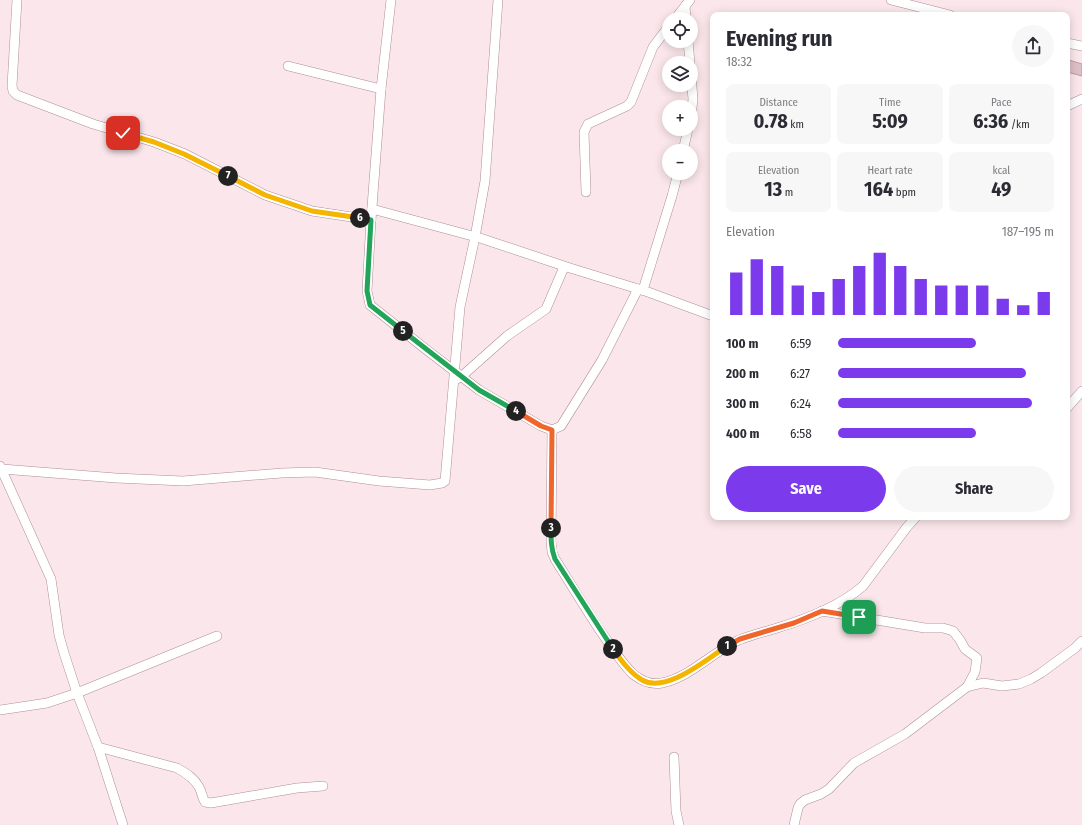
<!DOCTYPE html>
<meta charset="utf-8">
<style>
body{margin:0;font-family:"Fira Sans Condensed",sans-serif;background:#f7f7f7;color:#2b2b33;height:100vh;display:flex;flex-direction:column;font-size:15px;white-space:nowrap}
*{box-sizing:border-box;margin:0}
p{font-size:13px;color:#7c7c81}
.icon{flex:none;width:22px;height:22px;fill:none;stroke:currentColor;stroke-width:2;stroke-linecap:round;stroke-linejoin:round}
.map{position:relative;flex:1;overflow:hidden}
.drawer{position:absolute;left:710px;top:12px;width:360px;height:508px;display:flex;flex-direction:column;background:#fff;border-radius:8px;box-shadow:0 2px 10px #0003}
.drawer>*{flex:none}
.buttons{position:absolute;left:662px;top:12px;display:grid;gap:8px}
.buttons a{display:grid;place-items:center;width:36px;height:36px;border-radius:50%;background:#fff;box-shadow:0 2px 10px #0003;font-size:20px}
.pin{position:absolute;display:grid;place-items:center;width:34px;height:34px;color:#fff;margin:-17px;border-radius:8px;box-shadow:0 2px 6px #0006}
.km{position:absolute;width:20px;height:20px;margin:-10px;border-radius:50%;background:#222;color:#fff;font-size:11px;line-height:20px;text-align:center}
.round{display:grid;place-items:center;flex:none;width:42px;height:42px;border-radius:21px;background:#f7f7f7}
.overview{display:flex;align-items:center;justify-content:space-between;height:68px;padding:0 16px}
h1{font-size:22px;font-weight:700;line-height:30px}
.stats{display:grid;grid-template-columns:repeat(3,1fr);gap:6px;height:68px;padding:4px 16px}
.stats div{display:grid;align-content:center;border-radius:8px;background:#f7f7f7;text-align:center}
.stats b{font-size:20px;font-weight:700}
.stats small{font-size:11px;font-weight:400}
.stats p{font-size:11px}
.chart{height:112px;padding:8px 16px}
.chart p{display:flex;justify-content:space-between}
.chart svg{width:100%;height:72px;margin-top:4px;stroke:#7c3aed;stroke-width:6}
.primary-button{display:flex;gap:8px;margin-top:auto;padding:8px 16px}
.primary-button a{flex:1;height:46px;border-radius:24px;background:#7c3aed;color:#fff;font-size:16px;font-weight:700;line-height:46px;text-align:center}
.primary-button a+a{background:#f7f7f7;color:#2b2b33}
ul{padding:0 16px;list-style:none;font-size:13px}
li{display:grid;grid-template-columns:64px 48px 1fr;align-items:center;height:30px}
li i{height:10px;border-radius:5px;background:#7c3aed}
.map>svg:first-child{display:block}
.building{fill:#dfbfc6;stroke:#bb9ca3}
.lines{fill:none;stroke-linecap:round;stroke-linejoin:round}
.minor-casing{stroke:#ad8f95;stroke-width:10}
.minor{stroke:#fff;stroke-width:9}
.split-1-casing{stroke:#fff;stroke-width:8}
.split-2-casing{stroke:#fff;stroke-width:8}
.split-3-casing{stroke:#fff;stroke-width:8}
.split-4-casing{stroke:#fff;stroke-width:8}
.split-5-casing{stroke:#fff;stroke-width:8}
.split-6-casing{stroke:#fff;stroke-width:8}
.split-7-casing{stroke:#fff;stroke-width:8}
.split-8-casing{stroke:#fff;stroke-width:8}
.split-1{stroke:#f0652b;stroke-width:5}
.split-2{stroke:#f5b400;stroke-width:5}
.split-3{stroke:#22a559;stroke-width:5}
.split-4{stroke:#f0652b;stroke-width:5}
.split-5{stroke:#22a559;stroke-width:5}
.split-6{stroke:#22a559;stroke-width:5}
.split-7{stroke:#f5b400;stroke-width:5}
.split-8{stroke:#f5b400;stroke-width:5}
</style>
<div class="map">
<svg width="1082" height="825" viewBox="0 0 1082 825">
<rect width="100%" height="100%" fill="#fbe7eb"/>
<!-- building -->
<polygon class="building" points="1069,60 1082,64 1082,76 1067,72"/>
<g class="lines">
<!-- minor casing -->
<g class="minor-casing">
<g id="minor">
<polyline points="17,0 12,86 13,91 17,95 93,124 154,142 185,154 265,195 312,211 371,220"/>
<polyline points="391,0 381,89 371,220 367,291 369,300 370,305 428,351 479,390 541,426 552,430 561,426 602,360 638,289"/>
<polyline points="891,0 950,15"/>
<polyline points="685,6 686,19"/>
<polyline points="675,19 690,0"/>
<polyline points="688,41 690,63"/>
<polyline points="1067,43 1082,46"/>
<polyline points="288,66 381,89"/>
<polyline points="691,76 693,99 691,117"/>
<polyline points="1067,106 1082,99"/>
<polyline points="683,151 688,129"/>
<polyline points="586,192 584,132 588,124 627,106 631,102 653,47 669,26"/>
<polyline points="372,209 480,238 570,268 648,292 713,316"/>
<polyline points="643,290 672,196 678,173"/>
<polyline points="457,379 462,376 507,336 546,309 564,267"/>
<polyline points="1067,408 1082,391"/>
<path d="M 552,430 L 551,541 L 552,552 L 555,559 C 570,583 584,606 599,629 C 610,644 620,662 634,675 C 642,681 652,685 662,683 C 691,677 712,652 739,640 C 751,635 764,632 777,628 C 807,619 839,607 863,586 L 907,527 L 916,517"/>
<polyline points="2,469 116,478 183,481 282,473 315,472 379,481 430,485 442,483 445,481 460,307 475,237 485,181 498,0"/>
<polyline points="822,611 925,628 943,628 953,631 960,640 965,649 977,658 975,672 967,687"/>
<polyline points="0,710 47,703 77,693 64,653 59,635 51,579 0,466"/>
<path d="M 98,747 L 177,768 C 186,773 194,778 199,787 C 202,792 202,798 205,802 L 211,803 L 297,788 L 323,786"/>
<polyline points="674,757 676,811 679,825"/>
<polyline points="123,825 98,747 77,693 217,636"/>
<polyline points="794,825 798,808 800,804 805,800 821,794 829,789 854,763 905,734 967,687 983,683 1002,686 1019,684 1031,679 1041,673 1075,648 1082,641"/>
</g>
</g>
<!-- minor -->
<use href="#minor" class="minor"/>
</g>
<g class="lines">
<!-- split-1 casing -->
<g class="split-1-casing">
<polyline id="split-1" points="727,646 740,639 794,623 822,611 859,617"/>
</g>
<!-- split-2 casing -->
<g class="split-2-casing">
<path id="split-2" d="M 613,649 C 621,660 630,673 642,680 C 666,694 707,659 727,646"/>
</g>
<!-- split-3 casing -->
<g class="split-3-casing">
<path id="split-3" d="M 551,528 C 551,539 551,549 555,559 L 613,649"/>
</g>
<!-- split-4 casing -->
<g class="split-4-casing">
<polyline id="split-4" points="516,411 541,426 552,430 551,528"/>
</g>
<!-- split-5 casing -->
<g class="split-5-casing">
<polyline id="split-5" points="403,331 479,390 516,411"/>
</g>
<!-- split-6 casing -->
<g class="split-6-casing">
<polyline id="split-6" points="360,218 371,220 367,291 370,305 403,331"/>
</g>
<!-- split-7 casing -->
<g class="split-7-casing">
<polyline id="split-7" points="228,176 265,195 312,211 360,218"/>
</g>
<!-- split-8 casing -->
<g class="split-8-casing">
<polyline id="split-8" points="123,133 154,142 184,154 228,176"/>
</g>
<!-- split-1 -->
<use href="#split-1" class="split-1"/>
<!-- split-2 -->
<use href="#split-2" class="split-2"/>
<!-- split-3 -->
<use href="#split-3" class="split-3"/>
<!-- split-4 -->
<use href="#split-4" class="split-4"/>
<!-- split-5 -->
<use href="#split-5" class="split-5"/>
<!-- split-6 -->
<use href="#split-6" class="split-6"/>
<!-- split-7 -->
<use href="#split-7" class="split-7"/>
<!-- split-8 -->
<use href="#split-8" class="split-8"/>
</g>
</svg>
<div class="buttons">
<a><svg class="icon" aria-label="locate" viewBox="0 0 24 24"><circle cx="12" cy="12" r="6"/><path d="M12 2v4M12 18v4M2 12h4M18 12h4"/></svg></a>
<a><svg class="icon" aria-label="layers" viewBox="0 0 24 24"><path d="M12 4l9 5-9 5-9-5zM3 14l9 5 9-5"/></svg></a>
<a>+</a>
<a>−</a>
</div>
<div class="pin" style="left:859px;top:617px;background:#1e9e55"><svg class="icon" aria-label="arrive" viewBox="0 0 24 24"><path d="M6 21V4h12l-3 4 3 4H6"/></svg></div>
<div class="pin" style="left:123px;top:133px;background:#d93025"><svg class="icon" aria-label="check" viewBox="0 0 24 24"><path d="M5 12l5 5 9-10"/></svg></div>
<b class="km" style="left:727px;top:646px">1</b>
<b class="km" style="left:613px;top:649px">2</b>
<b class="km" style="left:551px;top:528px">3</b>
<b class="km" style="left:516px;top:411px">4</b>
<b class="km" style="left:403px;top:331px">5</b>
<b class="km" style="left:360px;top:218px">6</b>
<b class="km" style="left:228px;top:176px">7</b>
<section class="drawer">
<div class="overview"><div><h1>Evening run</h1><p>18:32</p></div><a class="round"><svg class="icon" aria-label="share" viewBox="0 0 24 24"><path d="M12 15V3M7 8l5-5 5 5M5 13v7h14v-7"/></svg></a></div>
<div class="stats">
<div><p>Distance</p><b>0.78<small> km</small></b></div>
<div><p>Time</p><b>5:09</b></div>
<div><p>Pace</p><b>6:36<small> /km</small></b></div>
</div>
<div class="stats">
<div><p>Elevation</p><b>13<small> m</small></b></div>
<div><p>Heart rate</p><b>164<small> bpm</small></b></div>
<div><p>kcal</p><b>49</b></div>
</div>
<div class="chart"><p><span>Elevation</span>187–195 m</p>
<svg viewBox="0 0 160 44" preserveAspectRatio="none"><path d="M5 44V18M15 44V10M25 44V14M35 44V26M45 44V30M55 44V22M65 44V14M75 44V6M85 44V14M95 44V22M105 44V26M115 44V26M125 44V26M135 44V34M145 44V38M155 44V30"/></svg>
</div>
<ul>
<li><b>100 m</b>6:59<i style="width:64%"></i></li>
<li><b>200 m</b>6:27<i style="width:87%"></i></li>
<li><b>300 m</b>6:24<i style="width:90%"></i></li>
<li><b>400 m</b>6:58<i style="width:64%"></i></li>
</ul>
<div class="primary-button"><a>Save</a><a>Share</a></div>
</section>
</div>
